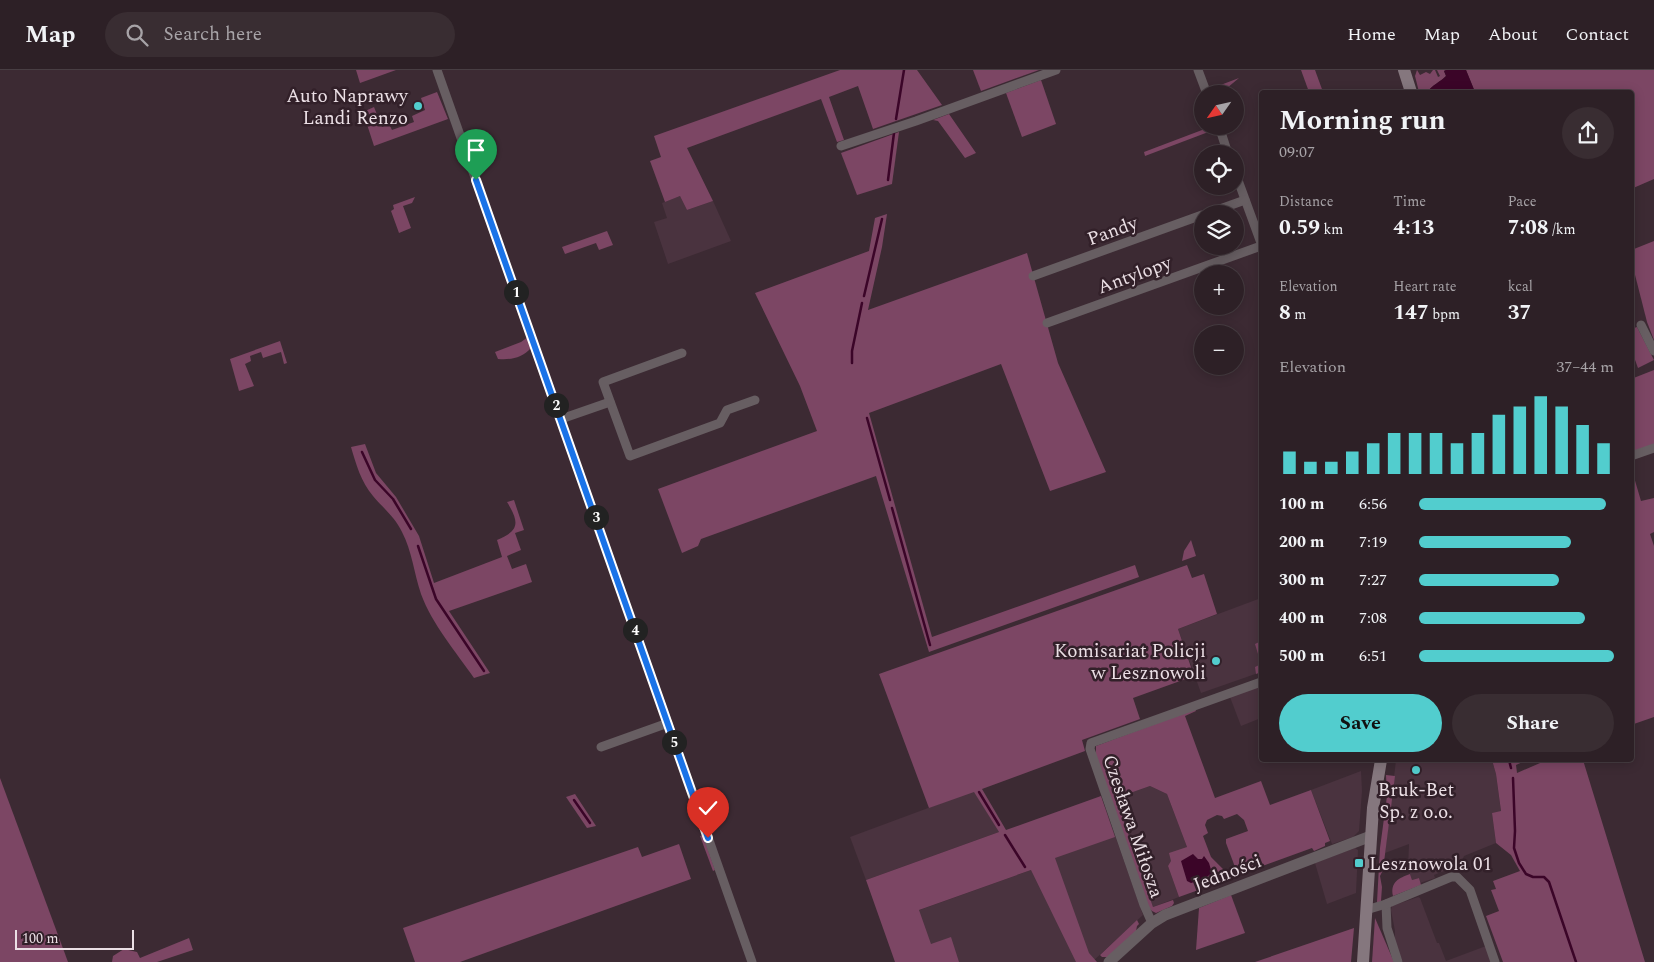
<!DOCTYPE html>
<meta charset="utf-8">
<style>
body{margin:0;font-family:Spectral,serif;background:#392d32;color:#f1f3f6;height:100vh;display:flex;flex-direction:column;font-size:19px;white-space:nowrap}
*{box-sizing:border-box;margin:0}
p{font-size:16px;color:#a7a3a7}
.icon{flex:none;width:28px;height:28px;fill:none;stroke:currentColor;stroke-width:2;stroke-linecap:round;stroke-linejoin:round}
.map{position:relative;flex:1;overflow:hidden}
.side{position:absolute;left:1259px;top:20px;width:375px;height:672px;display:flex;flex-direction:column;background:#2d2026;border-radius:5px;box-shadow:0 2px 12px #0003,0 0 0 1px #483e43}
.side>*{flex:none}
.needle{width:32px;rotate:236deg}
.fabs{position:absolute;left:1194px;top:15px;display:grid;gap:10px}
.fabs a{display:grid;place-items:center;width:50px;height:50px;border-radius:50%;background:#2d2026;box-shadow:0 2px 12px #0003,0 0 0 1px #483e43;font-size:25px}
.scale{position:absolute;left:15px;bottom:12px;width:119px;box-sizing:border-box;padding-left:5px;border:2px solid #ebdfe5;border-top:0;font-size:14px;line-height:18px;white-space:nowrap;color:#ebdfe5;-webkit-text-stroke:4px #322029;paint-order:stroke}
.pin{position:absolute;display:grid;place-items:center;width:42px;height:42px;color:#fff;margin:-51px -21px;border-radius:50% 50% 50% 0;rotate:-45deg;box-shadow:0 0 5px #0007}
.pin .icon{rotate:45deg}
.km{position:absolute;width:25px;height:25px;margin:-12px;border-radius:50%;background:#222;color:#fff;font-size:14px;line-height:25px;text-align:center}
.round{display:grid;place-items:center;flex:none;width:52px;height:52px;border-radius:26px;background:#392d32}
.summary{display:flex;align-items:center;justify-content:space-between;height:85px;padding:0 20px}
h1{font-size:28px;font-weight:700;line-height:38px}
.figures{display:grid;grid-template-columns:repeat(3,1fr);gap:8px;height:85px;padding:5px 20px}
.figures div{display:grid;align-content:center}
.figures b{font-size:21px;font-weight:700}
.figures small{font-size:14px;font-weight:400}
.figures p{font-size:14px}
.chart{height:140px;padding:10px 20px}
.chart p{display:flex;justify-content:space-between}
.chart svg{width:100%;height:90px;margin-top:5px;stroke:#52cdce;stroke-width:6}
.cta{display:flex;gap:10px;margin-top:auto;padding:10px 20px}
.cta a{flex:1;height:58px;border-radius:30px;background:#52cdce;color:#111;font-size:20px;font-weight:700;line-height:58px;text-align:center}
.cta a+a{background:#392d32;color:#f1f3f6}
ul{padding:0 20px;list-style:none;font-size:16px}
li{display:grid;grid-template-columns:80px 60px 1fr;align-items:center;height:38px}
li i{height:12px;border-radius:6px;background:#52cdce}
header{display:flex;align-items:center;gap:30px;box-sizing:border-box;height:70px;padding:0 25px;background:#2d2026;border-bottom:1px solid #483e43}
header strong{font-size:24px}
nav{display:flex;gap:28px;margin-inline-start:auto;font-size:18px}
.search{width:350px;height:45px;background:#392d32;display:flex;align-items:center;gap:12px;box-sizing:border-box;padding:0 18px;border-radius:28px;color:#a7a3a7;font-size:19px}
.map>svg:first-child{display:block}
.built{fill:#4a333f}
.green{fill:#7c4664}
.water{fill:#3b0528}
.lines{fill:none;stroke-linecap:round;stroke-linejoin:round}
.stream{stroke:#3b0528;stroke-width:2.5}
.minor{stroke:#675e62;stroke-width:9}
.tertiary{stroke:#675e62;stroke-width:11}
.secondary{stroke:#85777e;stroke-width:12}
.route-casing{stroke:#fff;stroke-width:10}
.route{stroke:#1a73e8;stroke-width:6}
.poi-dot{fill:#52cdce;stroke:#322029;stroke-width:2}
.labels{text-anchor:middle;stroke-width:5;stroke-linejoin:round;paint-order:stroke}
.poi-label{font-size:19px;fill:#ebdfe5;stroke:#322029;text-anchor:end}
.street-label{font-size:19px;fill:#ebdfe5;stroke:#322029}
</style>
<header>
<strong>Map</strong>
<div class="search"><svg class="icon" aria-label="search" viewBox="0 0 24 24"><circle cx="10" cy="10" r="6"/><path d="M15 15l6 6"/></svg>Search here</div>
<nav><a>Home</a><a>Map</a><a>About</a><a>Contact</a></nav>
</header>
<div class="map">
<svg width="1654" height="892" viewBox="0 0 1654 892">
<rect width="100%" height="100%" fill="#3c2a33"/>
<!-- built -->
<g class="built">
<polygon points="680,126 687,140 713,131 731,171 668,194 654,152 667,148 662,133"/>
<polygon points="1261,528 1261,602 1201,623 1178,559"/>
<polygon points="1261,615 1261,648 1241,656 1230,627"/>
<polygon points="1396,690 1492,690 1496,704 1501,742 1492,743 1496,773 1464,786 1458,800 1451,798 1434,805 1435,808 1420,813 1419,808 1412,810 1408,798 1409,774 1385,783"/>
<polygon points="1361,701 1362,721 1359,761 1353,767 1332,774 1311,720"/>
<polygon points="1150,716 1167,724 1187,777 1168,796 1179,827 1153,837 1116,728"/>
<polygon points="974,721 999,762 866,810 850,767"/>
<polygon points="1105,737 1143,845 1092,892 897,892 900,847 1031,800"/>
<polygon points="1355,778 1358,780 1356,823 1327,834 1315,793"/>
<polygon points="1418,827 1420,828 1437,873 1439,873 1446,891 1486,876 1491,892 1403,892 1395,873 1395,861 1391,840 1392,836"/>
</g>
<!-- green -->
<g class="green">
<polygon points="356,0 396,0 360,13"/>
<polygon points="840,0 917,0 942,35 873,59 858,16 829,27 844,70 837,72 821,29 687,78 713,131 687,140 680,126 665,132 650,91 661,87 654,66"/>
<polygon points="973,0 1039,0 981,21"/>
<polygon points="1301,0 1315,0 1323,22 1309,22"/>
<path d="M 1417,0 L 1420,5 L 1426,2 L 1430,4 L 1433,0 L 1435,0 L 1438,7 L 1440,6 L 1437,0 L 1446,0 L 1444,1 L 1446,6 C 1441,12 1431,15 1428,22 L 1419,22 L 1415,6 Z"/>
<polygon points="1466,0 1654,0 1654,109 1631,119 1631,22 1475,22"/>
<polygon points="1239,8 1227,18 1225,24 1211,24 1210,19"/>
<polygon points="1041,10 1056,54 1022,67 1006,23"/>
<polygon points="437,22 448,49 374,76 363,42 374,37 382,57 389,54 392,60 414,52 412,46 425,40 421,28"/>
<polygon points="949,44 976,83 965,88 938,51 933,50"/>
<polygon points="1210,57 1211,61 1145,86 1144,82"/>
<polygon points="899,62 892,114 857,125 841,83"/>
<polygon points="415,127 412,133 403,136 411,158 399,163 391,141 394,139 393,135"/>
<polygon points="887,144 882,177 868,240 1027,183 1058,293 1106,402 1050,421 1001,294 869,343 932,567 1135,495 1139,507 929,582 876,406 701,469 698,476 682,483 658,419 817,361 800,316 755,223 869,181 875,148"/>
<polygon points="607,161 613,175 599,180 596,173 565,184 562,177"/>
<polygon points="1654,171 1654,270 1647,252 1631,189 1634,179"/>
<polygon points="1637,257 1654,290 1638,298 1631,279 1631,259"/>
<path d="M 528,267 L 531,278 C 522,288 511,290 498,289 L 495,282 L 521,272 Z"/>
<polygon points="280,271 287,293 284,294 281,282 263,288 261,282 250,286 251,291 245,294 254,316 239,321 230,289"/>
<polygon points="1654,300 1654,375 1631,382 1631,309"/>
<path d="M 365,374 L 376,403 L 396,427 L 419,466 L 434,513 L 502,487 L 497,470 C 519,461 520,453 507,432 L 514,430 L 524,460 L 515,463 L 521,480 L 507,486 L 512,499 L 526,494 L 532,512 L 449,541 L 490,603 L 474,608 C 456,582 432,554 421,524 C 414,503 412,481 402,462 C 395,447 383,438 373,426 C 361,412 356,394 351,377 Z"/>
<polygon points="1631,397 1641,431 1654,428 1654,462 1650,464 1654,476 1654,647 1631,655"/>
<polygon points="1191,470 1196,486 1182,491 1184,481"/>
<polygon points="1187,495 1192,508 1204,504 1217,544 1178,559 1194,606 1133,628 1140,649 1082,670 1085,681 982,719 1006,760 1101,726 1115,767 1055,788 1089,883 1097,892 1076,892 1031,800 919,840 931,874 951,867 959,892 895,892 866,810 999,762 974,722 929,738 879,604"/>
<polygon points="1261,571 1261,602 1256,604 1255,597 1261,594 1255,574"/>
<polygon points="1195,639 1196,641 1185,646 1215,728 1261,711 1270,735 1311,720 1330,771 1325,773 1325,776 1314,781 1312,778 1238,805 1226,773 1226,769 1248,761 1244,750 1237,744 1224,749 1222,746 1217,745 1207,750 1205,755 1208,763 1203,766 1211,787 1225,801 1229,809 1179,827 1168,796 1171,791 1169,783 1187,777 1167,724 1150,716 1116,728 1153,837 1173,830 1174,833 1172,836 1156,843 1152,841 1148,837 1096,685 1096,676"/>
<polygon points="1492,690 1527,690 1516,695 1517,703 1547,690 1583,690 1645,892 1503,892 1486,846 1499,841 1491,820 1496,819 1493,811 1520,801 1511,785 1496,773 1492,743 1501,741 1496,704"/>
<polygon points="1386,705 1395,706 1383,800 1380,806 1382,817 1381,831 1379,833 1377,832 1380,778 1387,726"/>
<polygon points="0,708 68,892 0,892"/>
<polygon points="575,724 596,756 587,758 566,727"/>
<polygon points="703,765 715,800 713,801 700,766"/>
<polygon points="679,774 691,809 460,892 415,892 403,858 638,777 642,787"/>
<path d="M 1410,804 L 1412,810 L 1419,808 L 1421,815 L 1393,826 C 1390,812 1399,808 1410,804 Z"/>
<polygon points="1231,825 1245,863 1196,880 1199,838"/>
<polygon points="1375,848 1394,892 1372,892"/>
<polygon points="1137,850 1139,854 1137,856 1136,861 1109,887 1102,887 1100,885"/>
<polygon points="1354,858 1351,892 1255,892"/>
<polygon points="189,868 193,880 157,892 112,892 113,886 124,879 137,882 140,888"/>
</g>
<!-- water -->
<g class="water">
<path d="M 1446,0 L 1466,0 L 1475,22 L 1428,22 C 1431,15 1441,12 1446,6 L 1444,1 Z"/>
<polygon points="1193,784 1198,789 1202,789 1204,786 1209,793 1212,803 1204,809 1191,813 1187,811 1181,791"/>
</g>
<g class="lines">
<!-- stream -->
<g class="stream">
<polyline points="896,49 904,0"/>
<polyline points="888,110 894,63"/>
<polyline points="864,226 882,149"/>
<polyline points="852,293 852,281 862,233"/>
<polyline points="867,348 890,430"/>
<polyline points="362,382 375,410 393,429 411,459"/>
<polyline points="892,438 930,575"/>
<polyline points="418,476 436,529 484,601"/>
<polyline points="1509,690 1511,698"/>
<polyline points="1513,708 1515,761 1514,778 1519,793 1526,804 1533,807 1544,807 1549,812 1576,892"/>
<polyline points="979,722 999,755"/>
<polyline points="574,730 590,753"/>
<polyline points="1005,765 1025,797"/>
</g>
<!-- minor -->
<g class="minor">
<polyline points="437,0 752,892"/>
<polyline points="1198,0 1207,24"/>
<polyline points="1219,56 1228,84"/>
<polyline points="841,76 916,51 1056,0"/>
<polyline points="1235,102 1261,173"/>
<polyline points="1206,144 1245,130"/>
<polyline points="1033,206 1202,145"/>
<polyline points="1047,253 1261,176"/>
<polyline points="1641,255 1654,281"/>
<polyline points="682,283 603,312 630,386 720,353 727,340 755,330"/>
<polyline points="561,349 610,332"/>
<polyline points="1631,386 1654,378"/>
<polyline points="601,677 668,653"/>
<polyline points="1386,834 1387,858 1398,892"/>
<polyline points="1366,840 1386,834 1451,807 1457,807 1470,820 1495,892"/>
<polyline points="1152,853 1144,835 1090,679 1091,673 1261,612"/>
</g>
<!-- tertiary -->
<polyline class="tertiary" points="1109,892 1152,853 1165,845 1371,766"/>
<!-- secondary -->
<g class="secondary">
<polyline points="1404,0 1411,22"/>
<polyline points="1363,892 1373,738 1381,690"/>
</g>
</g>
<g class="lines">
<!-- route casing -->
<g class="route-casing">
<polyline id="route" points="476,110 708,768"/>
</g>
<!-- route -->
<use href="#route" class="route"/>
</g>
<!-- markers -->
<g class="poi-dot">
<circle cx="418" cy="36" r="5"/>
<circle cx="1216" cy="591" r="5"/>
<circle cx="1416" cy="700" r="5"/>
<rect x="1354" y="788" width="10" height="10" rx="2.5"/>
</g>
<g class="labels">
<!-- poi labels -->
<g class="poi-label">
<text x="408" y="32">Auto Naprawy<tspan x="408" dy="22">Landi Renzo</tspan></text>
<text x="1206" y="587">Komisariat Policji<tspan x="1206" dy="22">w Lesznowoli</tspan></text>
<text x="1416" y="726" text-anchor="middle">Bruk-Bet<tspan x="1416" dy="22">Sp. z o.o.</tspan></text>
<text x="1369" y="800" text-anchor="start">Lesznowola 01</text>
</g>
<!-- street labels -->
<g class="street-label">
<text transform="translate(1112 160) rotate(-20)" y="7">Pandy</text>
<text transform="translate(1134 204) rotate(-20)" y="7">Antylopy</text>
<text transform="translate(1134 756) rotate(71)" y="7">Czesława Miłosza</text>
<text transform="translate(1227 802) rotate(-21)" y="7">Jedności</text>
</g>
</g>
</svg>
<div class="fabs">
<a><svg class="needle" viewBox="-14 -14 28 28"><path d="M0-13l5 13h-10z" fill="#e53935"/><path d="M0 13l5-13h-10z" fill="#a7a3a7"/></svg></a>
<a><svg class="icon" aria-label="locate" viewBox="0 0 24 24"><circle cx="12" cy="12" r="6"/><path d="M12 2v4M12 18v4M2 12h4M18 12h4"/></svg></a>
<a><svg class="icon" aria-label="layers" viewBox="0 0 24 24"><path d="M12 4l9 5-9 5-9-5zM3 14l9 5 9-5"/></svg></a>
<a>+</a>
<a>−</a>
</div>
<div class="scale">100 m</div>
<div class="pin" style="left:476px;top:110px;background:#1e9e55"><svg class="icon" aria-label="arrive" viewBox="0 0 24 24"><path d="M6 21V4h12l-3 4 3 4H6"/></svg></div>
<div class="pin" style="left:708px;top:768px;background:#d93025"><svg class="icon" aria-label="check" viewBox="0 0 24 24"><path d="M5 12l5 5 9-10"/></svg></div>
<b class="km" style="left:516px;top:222px">1</b>
<b class="km" style="left:556px;top:335px">2</b>
<b class="km" style="left:596px;top:447px">3</b>
<b class="km" style="left:635px;top:560px">4</b>
<b class="km" style="left:674px;top:672px">5</b>
<section class="side">
<div class="summary"><div><h1>Morning run</h1><p>09:07</p></div><a class="round"><svg class="icon" aria-label="share" viewBox="0 0 24 24"><path d="M12 15V3M7 8l5-5 5 5M5 13v7h14v-7"/></svg></a></div>
<div class="figures">
<div><p>Distance</p><b>0.59<small> km</small></b></div>
<div><p>Time</p><b>4:13</b></div>
<div><p>Pace</p><b>7:08<small> /km</small></b></div>
</div>
<div class="figures">
<div><p>Elevation</p><b>8<small> m</small></b></div>
<div><p>Heart rate</p><b>147<small> bpm</small></b></div>
<div><p>kcal</p><b>37</b></div>
</div>
<div class="chart"><p><span>Elevation</span>37–44 m</p>
<svg viewBox="0 0 160 44" preserveAspectRatio="none"><path d="M5 44V33M15 44V38M25 44V38M35 44V33M45 44V29M55 44V24M65 44V24M75 44V24M85 44V29M95 44V24M105 44V15M115 44V11M125 44V6M135 44V11M145 44V20M155 44V29"/></svg>
</div>
<ul>
<li><b>100 m</b>6:56<i style="width:96%"></i></li>
<li><b>200 m</b>7:19<i style="width:78%"></i></li>
<li><b>300 m</b>7:27<i style="width:72%"></i></li>
<li><b>400 m</b>7:08<i style="width:85%"></i></li>
<li><b>500 m</b>6:51<i style="width:100%"></i></li>
</ul>
<div class="cta"><a>Save</a><a>Share</a></div>
</section>
</div>
